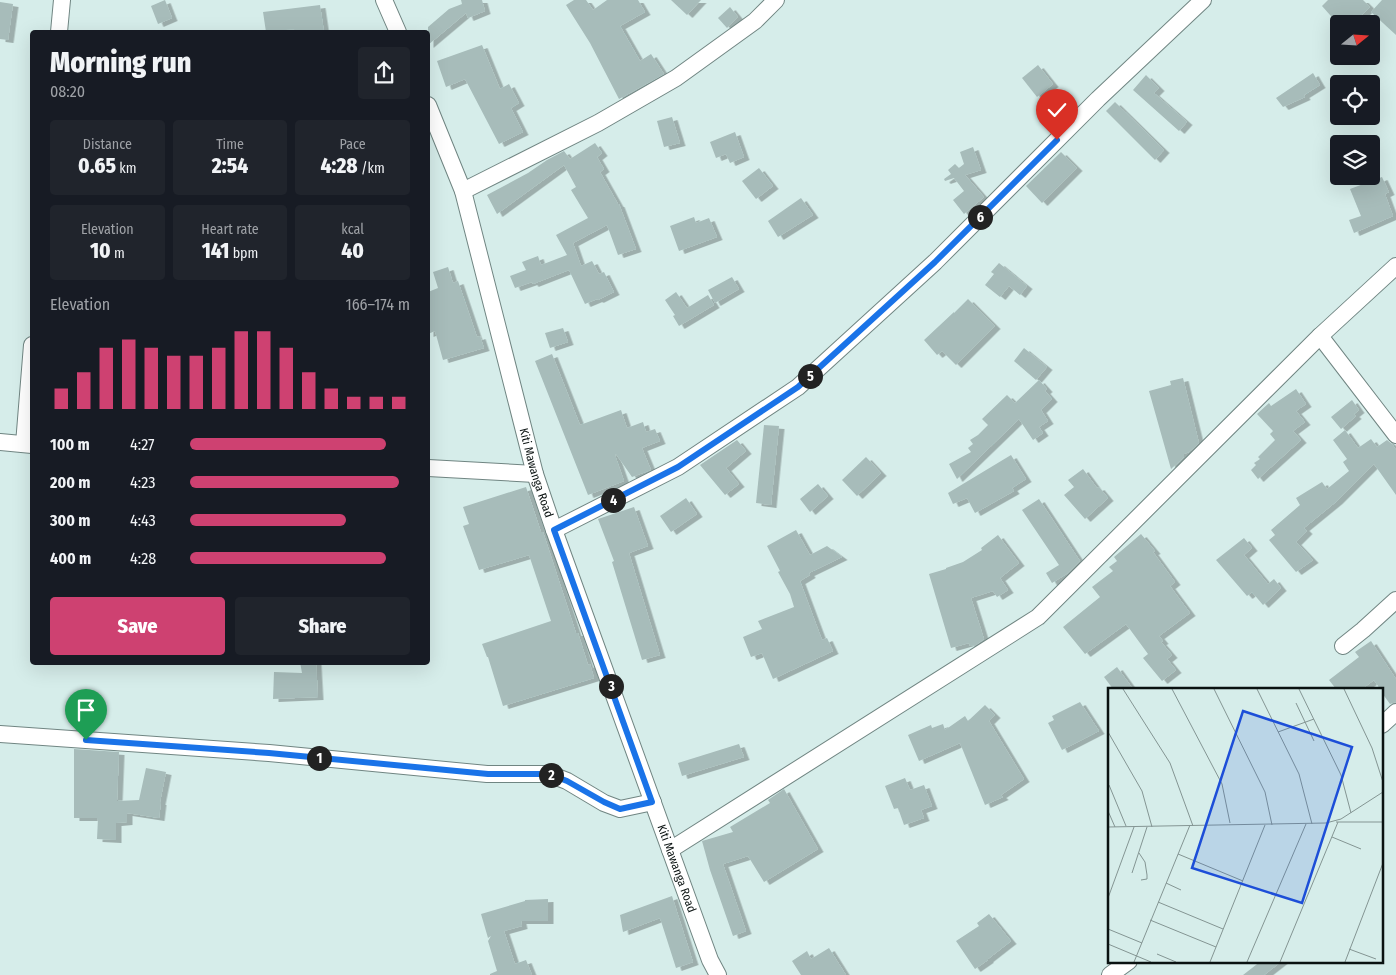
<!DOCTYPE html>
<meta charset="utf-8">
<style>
body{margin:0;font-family:"Fira Sans Condensed",sans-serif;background:#20242c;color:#f1f3f6;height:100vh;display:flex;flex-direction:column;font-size:19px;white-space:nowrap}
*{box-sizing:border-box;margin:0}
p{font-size:16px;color:#9ea1a6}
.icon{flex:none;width:28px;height:28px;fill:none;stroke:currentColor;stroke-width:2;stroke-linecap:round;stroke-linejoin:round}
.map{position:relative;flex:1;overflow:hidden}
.panel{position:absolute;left:30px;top:30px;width:400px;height:635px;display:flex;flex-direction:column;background:#171b24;border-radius:5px;box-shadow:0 5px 20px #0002}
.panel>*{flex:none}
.needle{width:32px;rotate:72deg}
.fabs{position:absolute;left:1330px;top:15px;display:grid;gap:10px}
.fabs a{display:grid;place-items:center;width:50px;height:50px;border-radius:5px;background:#171b24;box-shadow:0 5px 20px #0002;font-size:25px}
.pin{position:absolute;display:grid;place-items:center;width:42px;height:42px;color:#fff;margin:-51px -21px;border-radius:50% 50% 50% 0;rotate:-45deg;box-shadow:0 0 5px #0007}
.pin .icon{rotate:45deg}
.km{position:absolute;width:25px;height:25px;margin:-12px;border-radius:50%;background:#222;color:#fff;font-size:14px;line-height:25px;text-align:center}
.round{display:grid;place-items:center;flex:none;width:52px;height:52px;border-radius:5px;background:#20242c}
.head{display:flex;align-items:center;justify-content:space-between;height:85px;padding:0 20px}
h1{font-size:28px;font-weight:800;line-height:38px}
.stats{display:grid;grid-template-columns:repeat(3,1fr);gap:8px;height:85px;padding:5px 20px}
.stats div{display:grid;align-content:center;border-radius:5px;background:#20242c;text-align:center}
.stats b{font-size:21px;font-weight:800}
.stats small{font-size:14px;font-weight:400}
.stats p{font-size:14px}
.chart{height:140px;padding:10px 20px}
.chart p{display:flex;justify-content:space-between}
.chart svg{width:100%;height:90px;margin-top:5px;stroke:#ce4171;stroke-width:6}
.action{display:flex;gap:10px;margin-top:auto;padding:10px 20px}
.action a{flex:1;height:58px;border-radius:5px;background:#ce4171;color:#fff;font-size:20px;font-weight:800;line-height:58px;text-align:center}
.action a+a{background:#20242c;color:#f1f3f6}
ul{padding:0 20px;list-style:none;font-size:16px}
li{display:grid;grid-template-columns:80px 60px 1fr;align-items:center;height:38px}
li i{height:12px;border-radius:6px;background:#ce4171}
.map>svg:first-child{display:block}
.building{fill:#a7bcba;filter:url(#shadow)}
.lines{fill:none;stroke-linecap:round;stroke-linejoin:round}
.street-casing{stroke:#708582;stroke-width:18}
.street{stroke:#fff;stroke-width:16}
.route-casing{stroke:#fff;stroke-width:10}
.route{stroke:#1a73e8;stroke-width:6}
.labels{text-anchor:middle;stroke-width:4;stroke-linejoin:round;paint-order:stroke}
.street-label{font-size:12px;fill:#0a1211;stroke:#d6edea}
.inset-road{fill:none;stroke:#849593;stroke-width:1}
.view{fill:#1d4ed8;fill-opacity:0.15;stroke:#1d4ed8;stroke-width:2.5}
.inset-edge{fill:none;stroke:#0a1211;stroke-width:2.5}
</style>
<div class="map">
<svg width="1396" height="975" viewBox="0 0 1396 975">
<defs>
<filter id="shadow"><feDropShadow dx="5.5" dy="3" stdDeviation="0" flood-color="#0004"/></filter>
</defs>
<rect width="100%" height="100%" fill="#d6edea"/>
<!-- building -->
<g class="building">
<polygon points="165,0 172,18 158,24 151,6"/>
<polygon points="461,0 482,0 485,11 468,18 466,13 428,45 428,27 449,9 462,4"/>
<polygon points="574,0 586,0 593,10 607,0 638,0 645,12 620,26 640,61 651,54 664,74 619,99 590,43 566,5"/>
<polygon points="671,0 701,0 687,15"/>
<polygon points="1328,0 1363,0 1370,7 1352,24 1338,24 1322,6"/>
<polygon points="1382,0 1396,0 1396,35 1371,12"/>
<polygon points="0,2 13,4 8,40 0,39"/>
<polygon points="320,5 324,32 295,32 295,29 266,32 263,12"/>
<polygon points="730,7 738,17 727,28 718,18"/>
<polygon points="482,45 500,89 509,84 519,103 511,108 523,132 499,144 465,79 446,87 437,61"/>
<polygon points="1038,65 1053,84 1037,97 1022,78"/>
<polygon points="1313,73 1320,85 1304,95 1305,97 1283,107 1276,98"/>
<polygon points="1146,75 1159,88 1154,93 1187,122 1179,131 1133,90"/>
<polygon points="1115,102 1164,150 1155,160 1106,111"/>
<polygon points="672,117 680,143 664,147 657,121"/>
<polygon points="735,132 744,157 730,163 726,154 716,158 710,142"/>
<polygon points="595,143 602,153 597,157 604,169 600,172 618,204 619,204 636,249 618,255 607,225 573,243 581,266 592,261 599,274 604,272 614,292 598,300 597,299 585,304 569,270 533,284 532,282 515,288 510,276 526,270 522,262 538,256 541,265 567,255 556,235 588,218 571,190 576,187 564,165 497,214 487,195 528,173 547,160 564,151 570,159"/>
<polygon points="973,147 981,170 965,175 984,197 964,214 953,200 964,191 954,178 945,181 944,179 951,174 948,170 955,164 959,168 964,164 960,152"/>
<polygon points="1061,152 1077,168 1042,203 1026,186"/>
<polygon points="759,168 773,186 756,199 742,181"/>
<polygon points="1382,177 1389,192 1385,194 1393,216 1354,233 1349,220 1361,216 1350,189"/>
<polygon points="801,198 813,215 778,237 768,221"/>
<polygon points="694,217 696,223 709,218 717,237 679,251 670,226"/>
<polygon points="999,263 1027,286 1020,295 1009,286 1000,297 985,285 994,274 991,272"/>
<polygon points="448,267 453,283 458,281 477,337 480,336 484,348 443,360 435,331 428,334 428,292 438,288 433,272"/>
<polygon points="732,277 739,289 715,303 708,290"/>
<polygon points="676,292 687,308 708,295 714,305 679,326 673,316 675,315 665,300"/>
<polygon points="968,299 995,326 956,365 942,351 937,355 924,340 954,312 954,313"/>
<polygon points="563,328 568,342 550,348 545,333"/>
<polygon points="1024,348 1047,367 1036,380 1014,361"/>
<polygon points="552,354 580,425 621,410 627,428 643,422 646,432 655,429 660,441 642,448 651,470 632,477 616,454 615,455 624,481 588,495 535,361"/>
<polygon points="1183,378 1199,443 1189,452 1184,454 1184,457 1171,469 1149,391 1171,385 1170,381"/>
<polygon points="1039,380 1047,389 1045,391 1052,399 1041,410 1048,421 1039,427 1043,433 1033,440 1019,419 957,479 949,464 971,452 968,448 973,444 970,440 978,435 988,425 982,419 1007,395 1015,403"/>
<polygon points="1296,389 1306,404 1296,411 1305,422 1293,431 1301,440 1258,479 1251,470 1256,465 1254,463 1260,459 1258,457 1275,440 1270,434 1273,431 1257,414 1269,403 1271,406"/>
<polygon points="1352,400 1359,410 1354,414 1356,416 1341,429 1331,417"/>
<polygon points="764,425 779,426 771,505 756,503"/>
<polygon points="1345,430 1358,448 1371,439 1377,447 1387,440 1392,444 1396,450 1396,495 1374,464 1337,501 1304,528 1307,531 1296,542 1313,560 1296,572 1269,540 1275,535 1271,530 1300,505 1296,498 1322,482 1327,489 1349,471 1343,462 1347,459 1333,440"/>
<polygon points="737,440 746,451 726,468 739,484 725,495 700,465"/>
<polygon points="1011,455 1026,479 1012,488 1014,491 975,513 967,498 953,504 948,493"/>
<polygon points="866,457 881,473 857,496 842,480"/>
<polygon points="1083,469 1097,488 1099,487 1108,498 1085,519 1064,495 1074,487 1068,480"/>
<polygon points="818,484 828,496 810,512 800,499"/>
<polygon points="526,487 541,532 543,532 576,633 578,633 588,665 590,664 594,678 503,706 488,657 487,657 482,644 551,621 529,555 479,570 463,526 469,524 463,507"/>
<polygon points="686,498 697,514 671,532 660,516"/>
<polygon points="1039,499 1080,561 1068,573 1052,583 1046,573 1059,565 1022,510"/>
<polygon points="634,507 648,546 629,553 660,655 642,660 612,562 614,561 598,519"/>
<polygon points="796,530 810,555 827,546 842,557 809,573 810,575 800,581 822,640 827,638 833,651 773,679 762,653 751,657 743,637 762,629 758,621 794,607 790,594 778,572 780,571 767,546"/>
<polygon points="1141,534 1155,551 1153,552 1175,582 1170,586 1190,613 1159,636 1163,641 1161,642 1172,655 1167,659 1176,670 1162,681 1143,658 1148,654 1126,624 1085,654 1063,627 1100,597 1092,587 1113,571 1109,567 1117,561 1114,557"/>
<polygon points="998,535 1019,563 1000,578 1008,590 997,597 993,591 971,598 984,639 976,645 970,646 969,643 951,648 929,574 946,569 946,568 963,562 982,550 981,548"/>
<polygon points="1244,538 1252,548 1244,555 1268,584 1274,579 1281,588 1263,605 1252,592 1247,596 1216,560"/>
<polygon points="1371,641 1396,679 1396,702 1390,704 1382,693 1382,689 1380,689 1374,680 1362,689 1336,689 1329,680 1359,657 1355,652"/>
<polygon points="300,662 316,662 318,697 273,699 274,672 302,673"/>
<polygon points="1117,667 1133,689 1113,689 1104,677"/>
<polygon points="1080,702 1099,731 1062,750 1048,723 1054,720 1052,716"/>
<polygon points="985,705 995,715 989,721 1024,779 1001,795 1003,797 985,805 960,743 919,761 908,735 931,725 932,728 943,724 945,730 965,716 968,721"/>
<polygon points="739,744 744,757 682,776 678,763"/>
<polygon points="74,749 119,752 117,801 139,800 146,768 166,772 160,802 161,802 159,818 127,813 127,822 116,823 116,840 97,839 98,818 74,818"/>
<polygon points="905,778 910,790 924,785 932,806 921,810 924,818 904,825 898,808 894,809 885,786"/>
<polygon points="784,789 818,849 764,882 748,856 723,864 746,931 733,936 710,870 702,841 733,832 730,827 770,803 768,800"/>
<polygon points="672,896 693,962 676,968 660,918 623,932 620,915"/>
<polygon points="548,899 548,921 521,921 522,926 504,931 515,964 526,960 532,975 490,975 490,974 497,971 488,941 491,936 488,938 481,914 525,901 525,900"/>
<polygon points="989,914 1011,941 988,959 988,960 975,969 956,941 979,926 977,923"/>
<polygon points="829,948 846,975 801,975 792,961 807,951 811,959"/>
<polygon points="1261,961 1282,961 1264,975 1243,975"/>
</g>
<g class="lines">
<!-- street casing -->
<g class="street-casing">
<g id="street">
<polyline points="384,0 398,32"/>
<polyline points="59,32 62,0"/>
<path id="s1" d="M 428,105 L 463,191 L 535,474 L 554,530 L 710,960 L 718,975"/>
<polyline points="463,191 598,123 676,78 755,21 776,0"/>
<polyline points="1320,336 1396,435"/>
<polyline points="0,442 32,445"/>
<polyline points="24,444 32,345"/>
<polyline points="428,468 535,474"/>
<polyline points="554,530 678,467 798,387 935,262 1098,99 1203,0"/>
<polyline points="1343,646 1363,630 1396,600"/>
<polyline points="1382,725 1396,712"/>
<polyline points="0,734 269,753 487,774 549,774 567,781 604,803 620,809 653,802"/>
<polyline points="670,850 1038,617 1320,336 1396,266"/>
<polyline points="1110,975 1129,961"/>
</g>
</g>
<!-- street -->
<use href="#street" class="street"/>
</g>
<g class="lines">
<!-- route casing -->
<g class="route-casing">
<polyline id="route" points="86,740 269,753 488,774 549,774 567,781 604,802 620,809 652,802 554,530 678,467 798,387 935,262 1057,140"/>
</g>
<!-- route -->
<use href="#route" class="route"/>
</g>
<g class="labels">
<!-- street labels -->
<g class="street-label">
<text dy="4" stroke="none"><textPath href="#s1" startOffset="384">Kiti Mawanga Road</textPath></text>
<text dy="4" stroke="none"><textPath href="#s1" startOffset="804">Kiti Mawanga Road</textPath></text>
</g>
</g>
<!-- overview -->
<g transform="translate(1108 688)">
<rect width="275" height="275" fill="#d6edea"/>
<path class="inset-road" d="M 15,1 L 62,75 L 85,138M 64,1 L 114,96 L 122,135M 106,1 L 157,104 L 164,137M 149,1 L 191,86 L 204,136M 191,1 L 233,87 L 243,125M 236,1 L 264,60 L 275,94M 188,15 L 206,53M 0,44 L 34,103 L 44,139M 170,44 L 206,31M 1,97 L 18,138M 0,123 L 7,139M 228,134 L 275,134M 0,139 L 218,135 L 233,131 L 275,104M 224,149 L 253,161M 31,165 L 37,174 L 39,187 L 39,191 L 33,192M 70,166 L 135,193M 24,185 L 39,139M 58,195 L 73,202M 0,210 L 26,139M 50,214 L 115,241M 42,232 L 108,259M 0,241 L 34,255M 0,256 L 43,274M 241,261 L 268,271M 49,266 L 68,274M 26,274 L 82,137M 102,274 L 157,137M 139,274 L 198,136M 172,274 L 230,134M 237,274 L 275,175"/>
<path class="view" d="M 135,23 L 244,59 L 194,215 L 84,180 Z"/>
<rect width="275" height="275" class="inset-edge"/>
</g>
</svg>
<div class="fabs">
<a><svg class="needle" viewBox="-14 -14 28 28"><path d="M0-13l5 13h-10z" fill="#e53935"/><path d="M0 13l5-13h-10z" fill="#9ea1a6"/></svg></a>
<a><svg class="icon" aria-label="locate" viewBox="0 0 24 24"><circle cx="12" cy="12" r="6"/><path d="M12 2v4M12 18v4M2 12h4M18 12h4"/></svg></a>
<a><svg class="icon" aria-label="layers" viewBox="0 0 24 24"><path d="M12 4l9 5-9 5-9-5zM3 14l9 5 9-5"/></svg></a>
</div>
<div class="pin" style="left:86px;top:740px;background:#1e9e55"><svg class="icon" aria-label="arrive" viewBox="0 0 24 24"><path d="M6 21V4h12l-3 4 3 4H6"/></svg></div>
<div class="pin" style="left:1057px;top:140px;background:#d93025"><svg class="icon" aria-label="check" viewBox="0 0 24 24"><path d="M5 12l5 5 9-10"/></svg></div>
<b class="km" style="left:319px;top:758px">1</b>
<b class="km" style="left:551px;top:775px">2</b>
<b class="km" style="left:611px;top:686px">3</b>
<b class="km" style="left:613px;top:500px">4</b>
<b class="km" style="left:810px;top:376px">5</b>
<b class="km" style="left:980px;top:217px">6</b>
<section class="panel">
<div class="head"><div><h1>Morning run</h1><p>08:20</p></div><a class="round"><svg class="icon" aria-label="share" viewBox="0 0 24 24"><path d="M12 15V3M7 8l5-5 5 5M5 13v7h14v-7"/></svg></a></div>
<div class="stats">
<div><p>Distance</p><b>0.65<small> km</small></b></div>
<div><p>Time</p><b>2:54</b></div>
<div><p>Pace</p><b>4:28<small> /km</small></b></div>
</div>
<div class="stats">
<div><p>Elevation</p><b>10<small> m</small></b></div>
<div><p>Heart rate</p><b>141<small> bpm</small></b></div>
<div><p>kcal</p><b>40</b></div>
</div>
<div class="chart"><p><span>Elevation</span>166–174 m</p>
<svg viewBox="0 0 160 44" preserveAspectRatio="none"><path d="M5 44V34M15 44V26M25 44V14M35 44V10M45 44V14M55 44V18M65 44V18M75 44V14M85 44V6M95 44V6M105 44V14M115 44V26M125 44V34M135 44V38M145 44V38M155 44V38"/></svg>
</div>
<ul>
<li><b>100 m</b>4:27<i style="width:89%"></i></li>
<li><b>200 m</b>4:23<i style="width:95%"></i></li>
<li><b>300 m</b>4:43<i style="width:71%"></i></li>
<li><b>400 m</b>4:28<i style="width:89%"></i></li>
</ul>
<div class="action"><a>Save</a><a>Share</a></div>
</section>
</div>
